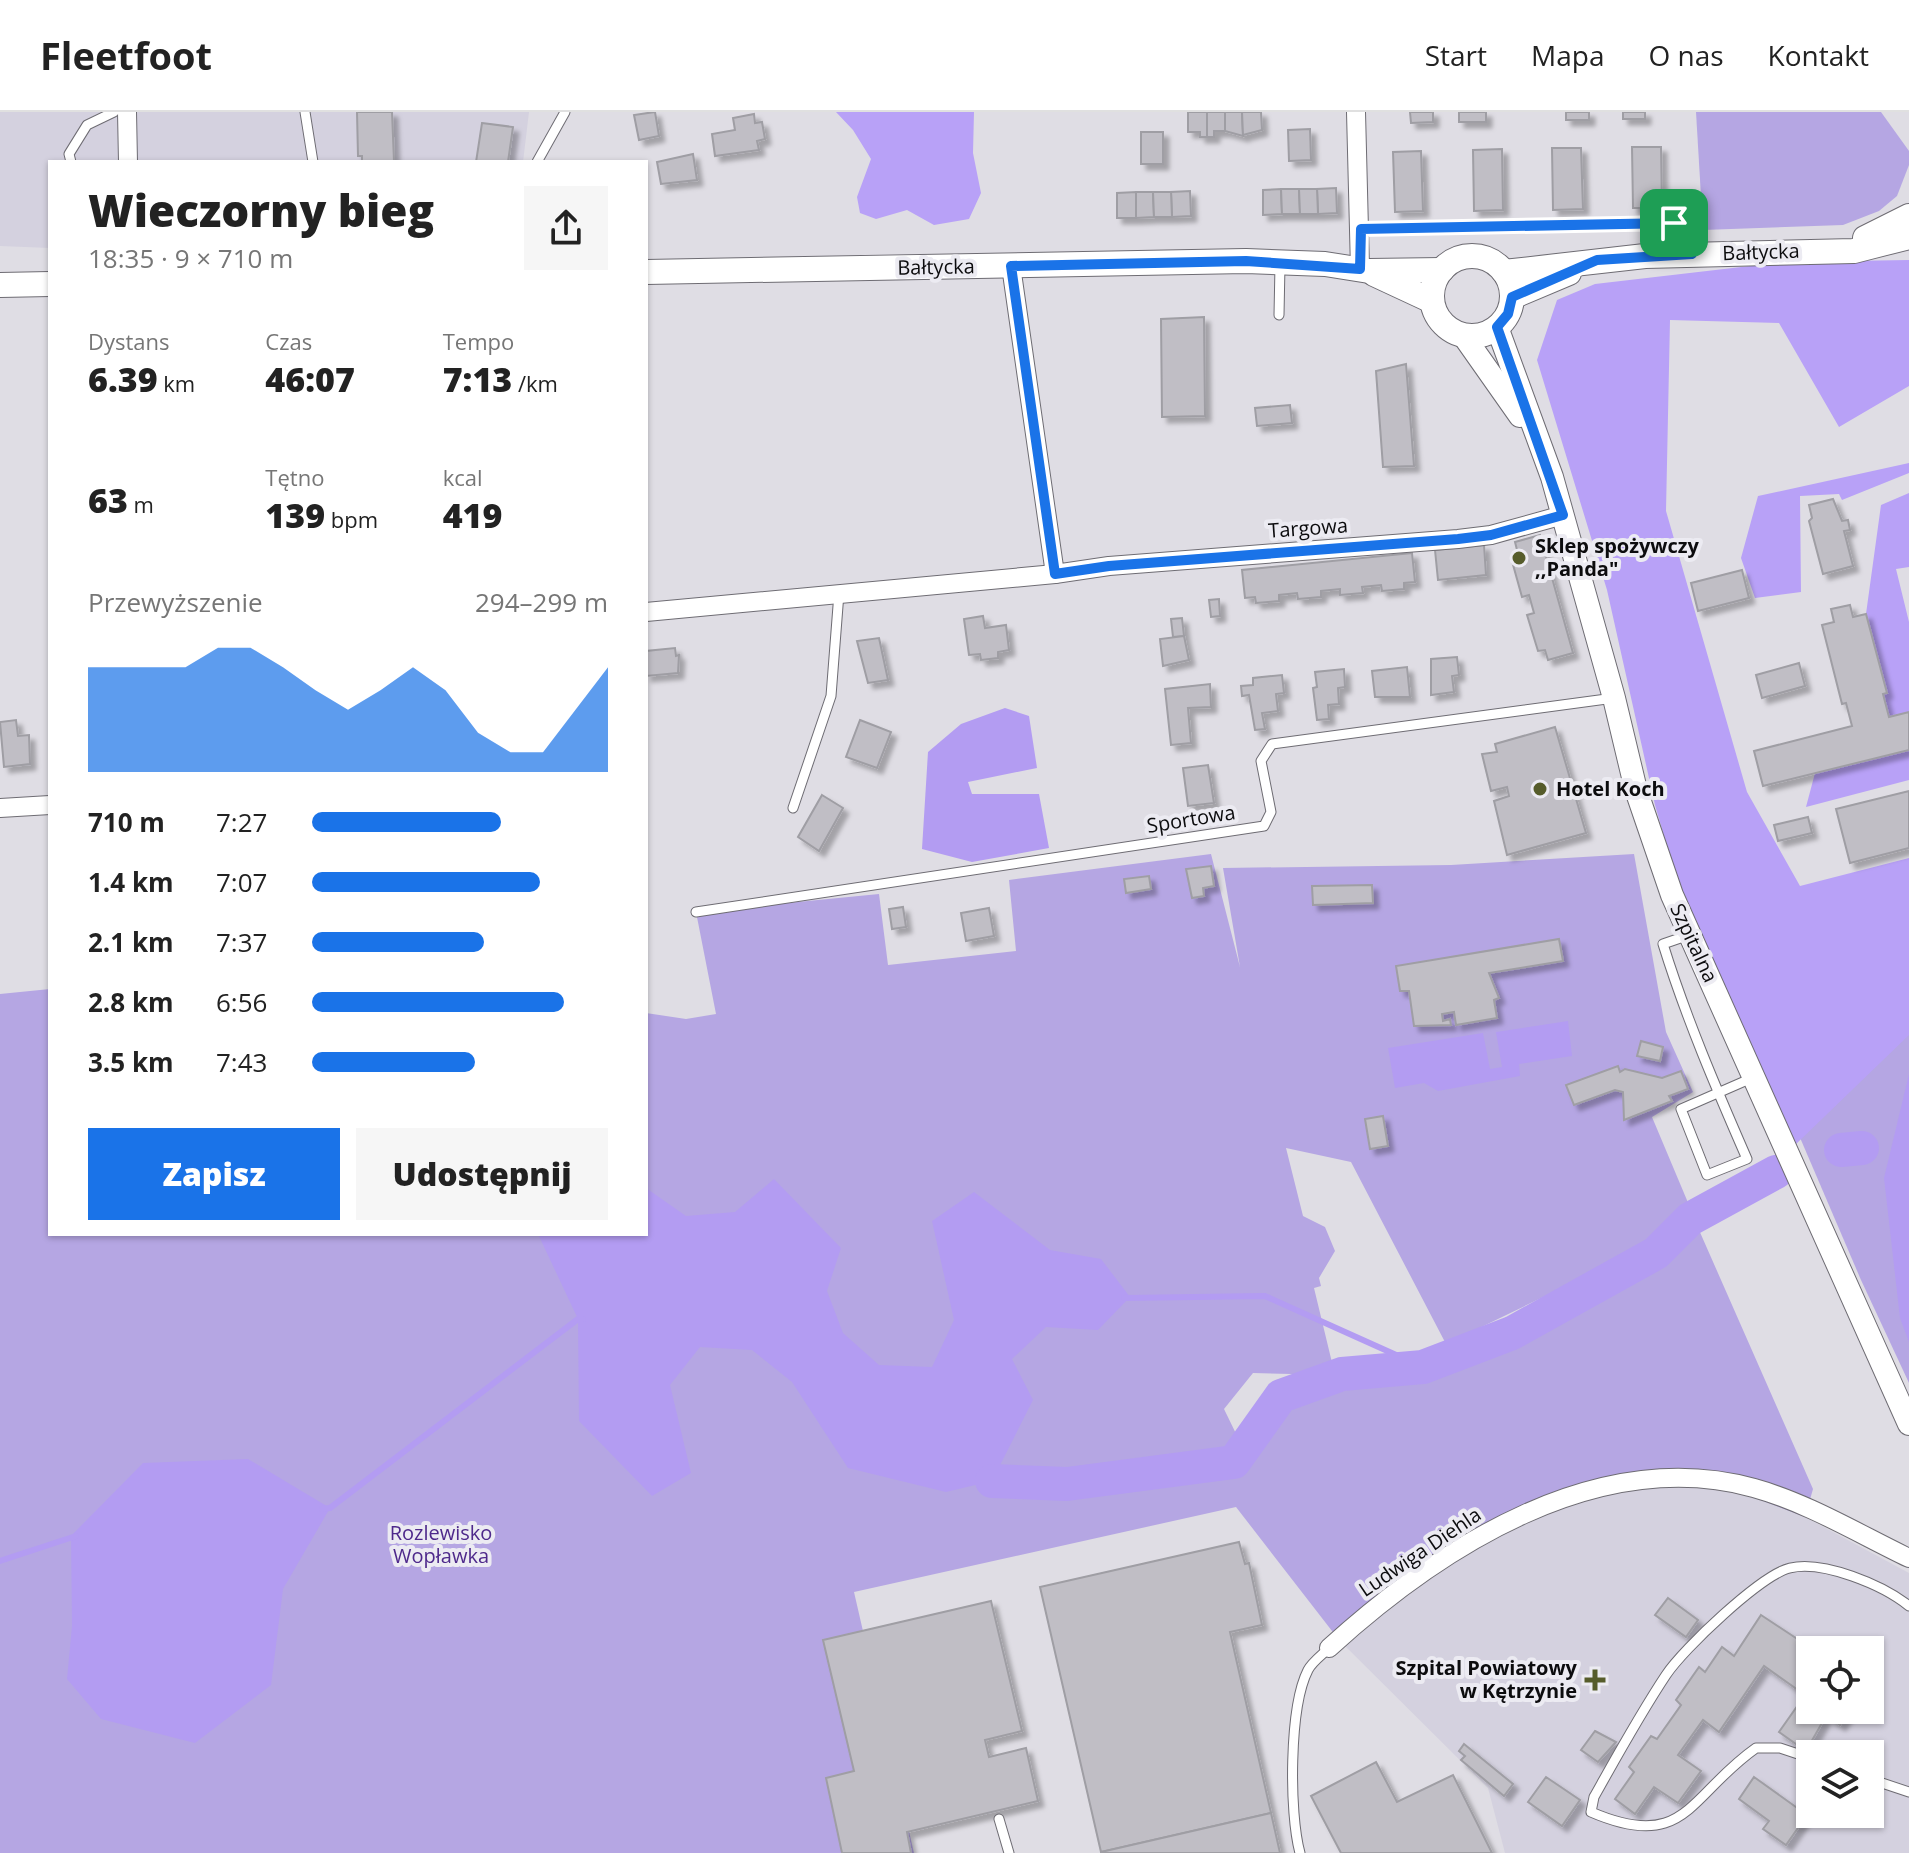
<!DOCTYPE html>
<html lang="pl">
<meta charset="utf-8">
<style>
body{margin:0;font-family:"Open Sans",sans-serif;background:#f6f6f6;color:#222;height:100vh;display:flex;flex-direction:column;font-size:30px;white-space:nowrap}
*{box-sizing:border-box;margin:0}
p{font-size:26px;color:#767676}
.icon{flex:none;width:44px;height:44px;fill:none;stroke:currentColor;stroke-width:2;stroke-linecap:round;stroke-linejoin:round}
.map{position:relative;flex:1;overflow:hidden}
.details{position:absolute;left:48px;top:48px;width:600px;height:1076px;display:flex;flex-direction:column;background:#fff;border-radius:0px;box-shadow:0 2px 6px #0004}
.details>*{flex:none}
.buttons{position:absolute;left:1796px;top:1524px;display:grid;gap:16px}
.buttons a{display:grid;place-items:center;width:88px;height:88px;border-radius:0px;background:#fff;box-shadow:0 2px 6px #0004;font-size:40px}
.pin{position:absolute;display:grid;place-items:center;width:68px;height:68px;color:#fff;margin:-34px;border-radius:16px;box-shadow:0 4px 12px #0006}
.round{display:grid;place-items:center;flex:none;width:84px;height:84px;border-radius:0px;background:#f6f6f6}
.head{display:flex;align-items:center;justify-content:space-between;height:136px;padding:0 40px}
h1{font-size:44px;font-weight:800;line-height:60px}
.stats{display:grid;grid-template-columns:repeat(3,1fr);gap:12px;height:136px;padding:8px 40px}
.stats div{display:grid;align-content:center}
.stats b{font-size:34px;font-weight:800}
.stats small{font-size:22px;font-weight:400}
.stats p{font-size:22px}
.chart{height:224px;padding:16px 40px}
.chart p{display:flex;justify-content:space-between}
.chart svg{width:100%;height:144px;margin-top:8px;fill:#1a73e8;opacity:.7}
.cta{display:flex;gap:16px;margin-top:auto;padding:16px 40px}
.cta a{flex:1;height:92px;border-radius:0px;background:#1a73e8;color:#fff;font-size:32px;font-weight:800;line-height:92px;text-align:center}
.cta a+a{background:#f6f6f6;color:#222}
ul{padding:0 40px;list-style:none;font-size:26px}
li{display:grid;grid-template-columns:128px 96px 1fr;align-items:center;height:60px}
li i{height:20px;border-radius:10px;background:#1a73e8}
header{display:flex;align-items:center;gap:48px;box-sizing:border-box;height:112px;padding:0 40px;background:#fff;border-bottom:2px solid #e0e0e0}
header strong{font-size:38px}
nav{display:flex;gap:44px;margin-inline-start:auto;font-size:28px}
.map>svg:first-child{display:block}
.built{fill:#d4d1df;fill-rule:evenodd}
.green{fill:#b5a6e3}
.forest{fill:#b8a1f7}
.water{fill:#b39cf2}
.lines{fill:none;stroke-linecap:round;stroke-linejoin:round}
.stream{stroke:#b39cf2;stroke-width:6}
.river{stroke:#b39cf2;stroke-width:34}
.building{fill:#c0bec5;stroke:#9f9ea4;stroke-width:2;filter:url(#shadow)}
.service-casing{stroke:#6e6c73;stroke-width:11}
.minor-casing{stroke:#6e6c73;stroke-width:20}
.tertiary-casing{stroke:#6e6c73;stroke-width:24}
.secondary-casing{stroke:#6e6c73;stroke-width:26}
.service{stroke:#fff;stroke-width:9}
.minor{stroke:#fff;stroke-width:18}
.tertiary{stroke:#fff;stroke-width:22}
.secondary{stroke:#fff;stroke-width:24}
.route-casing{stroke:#fff;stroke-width:16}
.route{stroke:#1a73e8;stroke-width:10}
.poi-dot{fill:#565c2b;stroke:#ecebf2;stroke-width:3}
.labels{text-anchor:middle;stroke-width:8;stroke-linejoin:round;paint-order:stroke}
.street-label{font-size:20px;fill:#0c0c0e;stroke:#ecebf2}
.poi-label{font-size:20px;font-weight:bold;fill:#0c0c0e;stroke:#ecebf2;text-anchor:start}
.park-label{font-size:20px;fill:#4e298b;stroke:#ecebf2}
</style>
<header>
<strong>Fleetfoot</strong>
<nav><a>Start</a><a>Mapa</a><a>O nas</a><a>Kontakt</a></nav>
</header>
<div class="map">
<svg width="1909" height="1741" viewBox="0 0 1909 1741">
<defs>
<filter id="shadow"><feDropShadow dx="5.5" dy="5.5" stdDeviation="2" flood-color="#0004"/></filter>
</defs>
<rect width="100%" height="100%" fill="#dfdde4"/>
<!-- built -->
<g class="built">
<polygon points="0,0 529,0 523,50 50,50 50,136 0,134"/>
<path d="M 1626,1368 L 1732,1377 L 1805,1405 L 1909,1461 L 1909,1741 L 1505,1741 L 1488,1676 L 1339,1528 L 1486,1423 ZM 1810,1538 L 1870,1538 L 1870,1598 L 1810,1598 ZM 1810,1642 L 1870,1642 L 1870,1702 L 1810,1702 Z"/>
</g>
<!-- green -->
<g class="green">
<polygon points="1696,0 1881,0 1909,39 1909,53 1897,84 1879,99 1843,113 1703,118"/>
<polygon points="1211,742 1240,855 1223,756 1451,753 1634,742 1666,920 1693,980 1652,1005 1689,1093 1647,1135 1446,1232 1351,1050 1286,1036 1303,1104 1325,1115 1335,1139 1319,1166 1321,1174 1314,1176 1335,1263 1253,1261 1224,1297 1243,1336 1281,1284 1342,1262 1423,1255 1512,1221 1656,1141 1690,1107 1699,1118 1813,1377 1805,1405 1732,1377 1677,1366 1527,1398 1339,1528 1236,1395 854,1480 914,1741 0,1741 0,882 50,877 50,1122 646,1122 646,901 686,907 716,902 696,800 879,782 888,853 1016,839 1009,768"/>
<polygon points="1909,765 1909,1271 1861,1168 1771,958"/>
</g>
<!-- forest -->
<g class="forest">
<polygon points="836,0 974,0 973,41 981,81 969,107 934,113 907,98 876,107 860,101 857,85 871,47 853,18"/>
<polygon points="1909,148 1909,274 1839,315 1779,211 1670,208 1666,399 1747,680 1800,774 1909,746 1909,923 1794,1034 1695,831 1655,693 1607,478 1537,248 1557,188 1595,172 1784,150"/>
<polygon points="1909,351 1909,361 1842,388 1839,382 1800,384 1801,480 1755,486 1741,446 1758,384"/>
<polygon points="1909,381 1909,455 1896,457 1909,510 1909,600 1889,605 1883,582 1886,581 1866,502 1881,393"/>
<polygon points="1909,638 1909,668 1806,695 1815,661"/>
</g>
<!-- water -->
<g class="water">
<polygon points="1005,596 1029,604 1037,656 968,670 972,682 1039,682 1049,736 972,750 922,737 928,640 961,612"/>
<polygon points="1568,909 1572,944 1519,952 1520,964 1438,979 1424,971 1395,976 1388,936 1483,921 1490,957 1502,955 1496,920"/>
<polygon points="1909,962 1909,1230 1900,1206 1884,1066"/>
<polygon points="774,1067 841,1136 827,1179 843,1221 879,1253 932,1255 954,1208 932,1109 974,1080 1050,1138 1101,1147 1130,1185 1098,1218 1046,1215 1012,1247 1033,1288 992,1369 946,1380 848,1356 792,1270 752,1238 700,1235 670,1273 691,1361 652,1384 579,1309 578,1207 538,1122 646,1122 646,1076 686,1104 735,1100"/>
<polygon points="248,1347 330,1396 283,1477 271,1573 195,1631 101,1607 67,1567 72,1514 71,1424 143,1351"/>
</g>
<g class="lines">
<!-- stream -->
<g class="stream">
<polyline points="1124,1186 1265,1184 1423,1255"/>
<polyline points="322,1397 330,1396 578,1207 583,1207"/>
<polyline points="0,1449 76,1424"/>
</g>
<!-- river -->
<g class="river">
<polyline points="1841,1038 1862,1036"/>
<polyline points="992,1369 1067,1372 1234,1350 1281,1284 1342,1262 1423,1255 1512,1221 1656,1141 1690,1107 1776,1060"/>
</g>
</g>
<!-- building -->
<g class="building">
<polygon points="357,0 392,0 394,49 362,49 362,44 358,44"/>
<polygon points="655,0 659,24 639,28 634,3"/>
<polygon points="1188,0 1207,0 1207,25 1200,25 1200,20 1188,20"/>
<polygon points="1207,0 1225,0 1225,19 1214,19 1214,25 1207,25"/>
<polygon points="1225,0 1242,0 1243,24 1225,19"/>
<polygon points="1242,0 1261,0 1262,18 1243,23"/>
<polygon points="1410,0 1433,0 1433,10 1411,11"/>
<rect x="1459" y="0" width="27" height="10"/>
<rect x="1566" y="0" width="23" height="8"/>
<rect x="1623" y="0" width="22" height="7"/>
<polygon points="754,2 755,11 762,10 765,27 757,29 759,38 715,44 712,22 735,18 733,6"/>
<polygon points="482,11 513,15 508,50 476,50"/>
<polygon points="1310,17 1311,48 1289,49 1288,18"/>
<rect x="1141" y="20" width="22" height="32"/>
<polygon points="1632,35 1661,35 1662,96 1633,96"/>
<polygon points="1552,36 1581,36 1583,97 1553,98"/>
<polygon points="1502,37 1503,98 1474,99 1473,38"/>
<polygon points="1421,39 1423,99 1395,100 1393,40"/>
<polygon points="693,42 697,68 661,72 657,50"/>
<polygon points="1336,76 1337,101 1318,102 1317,77"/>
<polygon points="1281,77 1282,102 1263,103 1263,78"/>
<polygon points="1281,77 1299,77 1300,102 1282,102"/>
<polygon points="1299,77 1317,77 1318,102 1300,102"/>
<polygon points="1190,79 1191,104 1172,105 1171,80"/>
<polygon points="1136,80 1136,106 1117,106 1117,81"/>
<polygon points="1136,80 1153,80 1154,105 1136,106"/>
<polygon points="1153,80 1171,80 1172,105 1154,105"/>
<polygon points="1204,205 1205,304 1162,305 1161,207"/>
<polygon points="1406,252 1414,354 1383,355 1376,259"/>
<polygon points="1290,293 1292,311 1257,314 1255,296"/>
<polygon points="1833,387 1842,409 1848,408 1850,418 1844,419 1853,454 1823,462 1809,409 1812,406 1809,393"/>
<polygon points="1540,423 1573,541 1548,548 1545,538 1538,539 1527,503 1534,501 1529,483 1522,485 1512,449 1519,446 1515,430"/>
<polygon points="1484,433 1486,463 1438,468 1435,438"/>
<polygon points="1412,441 1415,470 1404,471 1404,477 1382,479 1381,473 1362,475 1363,481 1340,483 1340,477 1321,479 1321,485 1298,487 1297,481 1279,483 1279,489 1256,491 1255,485 1245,486 1242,458"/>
<polygon points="1742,458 1749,486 1698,499 1691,471"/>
<polygon points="1219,487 1220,504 1211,505 1209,488"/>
<polygon points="1850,493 1853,505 1866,502 1887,581 1883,582 1889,605 1909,600 1909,638 1763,674 1754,639 1852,614 1846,591 1842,592 1822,513 1834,510 1831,497"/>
<polygon points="983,504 985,516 1006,513 1009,538 998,540 998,546 981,548 980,542 969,543 964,507"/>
<polygon points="1182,506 1184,524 1173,525 1171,507"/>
<polygon points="1184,524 1189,548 1163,554 1160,527"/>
<polygon points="879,526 888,568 868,571 857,529"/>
<polygon points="675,536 676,544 679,543 678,561 646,564 646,539"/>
<polygon points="1457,545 1459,563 1452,564 1454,580 1431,583 1431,547"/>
<polygon points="1799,551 1805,574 1762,586 1756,563"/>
<polygon points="1407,555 1410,585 1375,585 1372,559"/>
<polygon points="1344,557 1345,575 1338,576 1339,592 1328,593 1329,607 1317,608 1313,576 1317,575 1315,560"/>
<polygon points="1282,563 1284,581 1276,582 1278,599 1262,601 1265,617 1255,618 1249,583 1242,584 1241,574 1253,573 1253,566"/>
<polygon points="1210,572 1211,595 1188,596 1191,631 1171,633 1165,577"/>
<polygon points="16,608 18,624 29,623 30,652 4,655 0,610"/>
<polygon points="860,608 891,620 877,656 846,645"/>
<polygon points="1555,615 1586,721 1507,743 1494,689 1509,684 1507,675 1491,679 1482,642 1497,640 1495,632"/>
<polygon points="1208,653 1214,691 1188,694 1183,656"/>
<polygon points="1909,679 1909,736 1850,751 1836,697"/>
<polygon points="822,683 843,696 819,739 798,725"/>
<polygon points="1808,705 1812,721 1778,729 1774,713"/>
<polygon points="1211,754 1214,774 1203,776 1204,784 1192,786 1186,757"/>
<polygon points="1149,764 1151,777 1126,781 1124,767"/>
<polygon points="1372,773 1373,791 1313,793 1312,774"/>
<polygon points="903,795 906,815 892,817 889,797"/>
<polygon points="989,796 994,824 966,829 961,801"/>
<polygon points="1559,827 1563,849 1489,861 1499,886 1494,888 1497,906 1456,913 1454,900 1442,902 1443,909 1450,907 1451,913 1414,914 1409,879 1400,879 1396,854"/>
<polygon points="1641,929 1663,935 1660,949 1637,944"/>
<polygon points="1618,954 1620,960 1625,957 1662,966 1681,959 1688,977 1669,984 1672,989 1624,1008 1623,980 1615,978 1574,993 1566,973"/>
<polygon points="1383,1004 1388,1034 1370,1037 1365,1007"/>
<polygon points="1239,1430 1245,1452 1249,1451 1262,1513 1230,1520 1271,1701 1101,1740 1040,1475"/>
<polygon points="1668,1486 1698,1508 1686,1525 1655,1503"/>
<polygon points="991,1489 1022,1619 985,1628 989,1645 1026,1636 1038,1689 907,1720 911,1741 842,1741 826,1666 854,1659 823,1528"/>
<polygon points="1761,1503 1814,1538 1810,1538 1810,1598 1851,1598 1840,1613 1826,1604 1806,1639 1779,1620 1805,1583 1764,1554 1719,1620 1703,1608 1678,1643 1701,1659 1678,1691 1654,1675 1635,1702 1615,1687 1634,1660 1629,1655 1651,1624 1657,1627 1681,1593 1676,1588 1699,1555 1705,1560 1722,1535 1734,1544"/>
<polygon points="1595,1619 1616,1630 1598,1650 1581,1638"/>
<polygon points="1464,1632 1513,1672 1504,1684 1461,1648 1465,1644 1459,1639"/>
<polygon points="1376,1650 1397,1690 1453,1663 1492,1741 1341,1741 1311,1684"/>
<polygon points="1546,1665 1580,1688 1562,1714 1528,1690"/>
<polygon points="1754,1665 1807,1703 1786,1733 1763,1717 1769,1709 1739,1687"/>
<polygon points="1271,1701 1280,1741 1101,1741 1101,1740"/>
</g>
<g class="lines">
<!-- service casing -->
<g class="service-casing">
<g id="service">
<polyline points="305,0 313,50"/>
<polyline points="71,50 69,42 87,13 114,0"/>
<polyline points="537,50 565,0"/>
<polyline points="1361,117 1674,111 1686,123 1692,140"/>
<polyline points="1279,203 1280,153"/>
<polyline points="793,696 831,584 839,481"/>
<polyline points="696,800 1264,714 1271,700 1261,649 1272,632 1614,586"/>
<path d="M 1689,823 L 1663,832 C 1686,906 1716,976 1747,1047 L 1707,1063 L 1681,997 L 1752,966"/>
<path d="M 1810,1646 L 1780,1636 L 1756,1636 C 1689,1683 1686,1741 1591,1700 L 1594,1685 C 1617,1644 1640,1602 1666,1563 C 1683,1537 1761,1463 1790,1456 C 1823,1448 1883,1473 1909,1494"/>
<polyline points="1870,1667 1909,1680"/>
<polyline points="999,1707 1009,1741"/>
<path d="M 1300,1741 C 1289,1701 1289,1595 1308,1558 C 1312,1550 1322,1543 1329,1536"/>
</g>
</g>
<!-- minor casing -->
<g class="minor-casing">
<g id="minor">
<polyline points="127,0 128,50"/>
<polyline points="1356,0 1360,157"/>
<polyline points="1011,154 1055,462 1109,454 1458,427 1491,423 1563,403"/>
<polyline points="646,500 1055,462"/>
<polyline points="0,696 50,693"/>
<path d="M 1329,1536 C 1440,1435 1598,1333 1754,1376 C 1808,1391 1859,1422 1909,1446"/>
</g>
</g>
<!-- tertiary casing -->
<g class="tertiary-casing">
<g id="tertiary">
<polyline points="1497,215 1552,365 1614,586 1636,678 1672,783 1909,1312"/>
<polyline points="1463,223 1520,304"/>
</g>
</g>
<!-- secondary casing -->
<g class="secondary-casing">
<g id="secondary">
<polyline points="1865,126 1909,104"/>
<circle cx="1472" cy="184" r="40"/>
<polyline points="646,160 1246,149 1325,152 1369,159 1442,158"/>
<polyline points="1504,160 1645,144 1854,139 1909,125"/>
<polyline points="1374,162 1432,189"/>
<polyline points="0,173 50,172"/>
<polyline points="1512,185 1569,161"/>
</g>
</g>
<!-- service -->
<use href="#service" class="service"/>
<!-- minor -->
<use href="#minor" class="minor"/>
<!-- tertiary -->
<use href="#tertiary" class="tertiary"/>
<!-- secondary -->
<use href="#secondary" class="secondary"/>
</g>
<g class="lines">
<!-- route casing -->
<g class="route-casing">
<polygon id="route" points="1674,111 1686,123 1692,142 1597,148 1512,185 1508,202 1497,215 1563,403 1491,423 1458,427 1109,454 1055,462 1011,154 1246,149 1360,157 1361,117"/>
</g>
<!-- route -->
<use href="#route" class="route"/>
</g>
<!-- markers -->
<g class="poi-dot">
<circle cx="1519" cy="446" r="8"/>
<circle cx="1540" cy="677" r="8"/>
<path d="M1591 1556h8v8h8v8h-8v8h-8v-8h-8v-8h8z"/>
</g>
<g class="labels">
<!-- street labels -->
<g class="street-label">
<text transform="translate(1761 140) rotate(-2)" y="7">Bałtycka</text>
<text transform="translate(936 155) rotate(-1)" y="7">Bałtycka</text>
<text transform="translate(1308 416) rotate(-4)" y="7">Targowa</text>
<text transform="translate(1191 707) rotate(-9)" y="7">Sportowa</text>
<text transform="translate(1694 831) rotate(65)" y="7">Szpitalna</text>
<text transform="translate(1420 1440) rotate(-34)" y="7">Ludwiga Diehla</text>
</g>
<!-- poi labels -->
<g class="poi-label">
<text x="1535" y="441">Sklep spożywczy<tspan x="1535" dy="23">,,Panda"</tspan></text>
<text x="1556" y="684">Hotel Koch</text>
<text x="1577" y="1563" text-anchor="end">Szpital Powiatowy<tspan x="1577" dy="23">w Kętrzynie</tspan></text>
</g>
<!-- park labels -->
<g class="park-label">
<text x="441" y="1428">Rozlewisko<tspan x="441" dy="23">Wopławka</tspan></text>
</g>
</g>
</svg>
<div class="buttons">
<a><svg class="icon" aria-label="locate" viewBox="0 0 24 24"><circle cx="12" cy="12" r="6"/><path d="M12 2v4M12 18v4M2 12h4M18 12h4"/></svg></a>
<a><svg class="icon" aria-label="layers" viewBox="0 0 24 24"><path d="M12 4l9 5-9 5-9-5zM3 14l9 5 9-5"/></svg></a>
</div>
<div class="pin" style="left:1674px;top:111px;background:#1e9e55"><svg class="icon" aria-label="arrive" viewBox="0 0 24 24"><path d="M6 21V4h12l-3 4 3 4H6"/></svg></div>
<section class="details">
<div class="head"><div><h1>Wieczorny bieg</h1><p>18:35 · 9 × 710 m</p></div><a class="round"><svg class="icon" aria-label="share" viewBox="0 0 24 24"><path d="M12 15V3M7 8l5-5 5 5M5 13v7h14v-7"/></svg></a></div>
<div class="stats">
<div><p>Dystans</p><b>6.39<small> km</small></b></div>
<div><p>Czas</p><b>46:07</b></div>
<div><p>Tempo</p><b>7:13<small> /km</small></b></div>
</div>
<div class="stats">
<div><b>63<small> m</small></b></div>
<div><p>Tętno</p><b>139<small> bpm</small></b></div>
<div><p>kcal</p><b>419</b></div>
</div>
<div class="chart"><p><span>Przewyższenie</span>294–299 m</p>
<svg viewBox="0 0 160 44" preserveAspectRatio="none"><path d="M0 44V12L10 12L20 12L30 12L40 6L50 6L60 12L70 19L80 25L90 19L100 12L110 19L120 32L130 38L140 38L150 25L160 12V44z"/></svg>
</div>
<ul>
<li><b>710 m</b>7:27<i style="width:64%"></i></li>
<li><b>1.4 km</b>7:07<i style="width:77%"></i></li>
<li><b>2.1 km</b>7:37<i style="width:58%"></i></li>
<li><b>2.8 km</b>6:56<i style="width:85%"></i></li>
<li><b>3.5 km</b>7:43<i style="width:55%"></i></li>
</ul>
<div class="cta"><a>Zapisz</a><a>Udostępnij</a></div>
</section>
</div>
